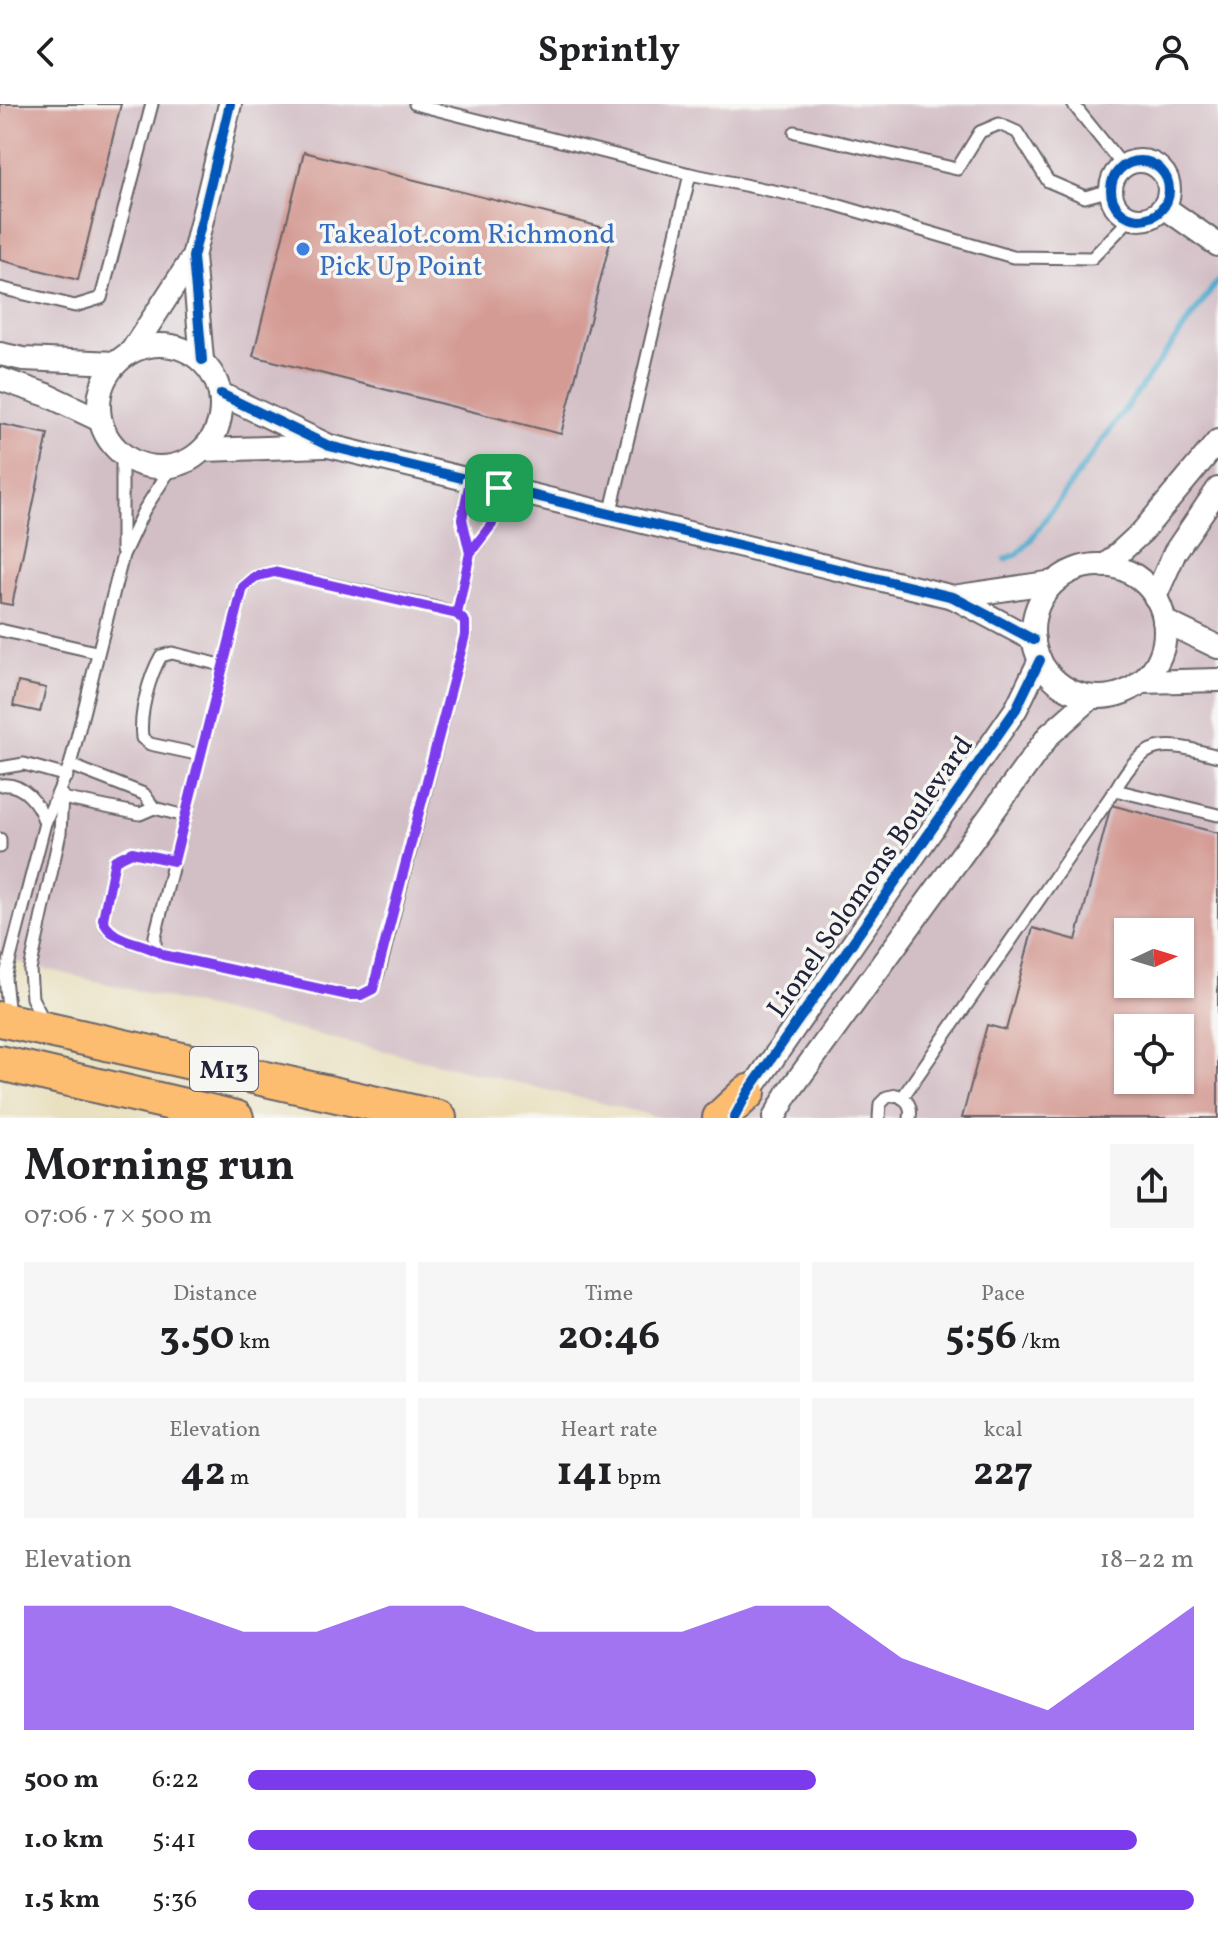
<!DOCTYPE html>
<meta charset="utf-8">
<style>
body{margin:0;font-family:Vollkorn,serif;background:#f6f6f6;color:#202124;height:100vh;display:flex;flex-direction:column;font-size:30px;white-space:nowrap}
*{box-sizing:border-box;margin:0}
p{font-size:26px;color:#757577}
.icon{flex:none;width:44px;height:44px;fill:none;stroke:currentColor;stroke-width:2;stroke-linecap:round;stroke-linejoin:round}
.map{position:relative;height:1014px;overflow:hidden}
.details{display:flex;flex-direction:column;background:#fff;flex:1}
.details>*{flex:none}
.needle{width:52px;rotate:86deg}
.tools{position:absolute;left:1114px;top:814px;display:grid;gap:16px}
.tools a{display:grid;place-items:center;width:80px;height:80px;border-radius:0px;background:#fff;box-shadow:0 2px 6px #0004;font-size:40px}
.pin{position:absolute;display:grid;place-items:center;width:68px;height:68px;color:#fff;margin:-34px;border-radius:16px;box-shadow:0 4px 12px #0006}
.round{display:grid;place-items:center;flex:none;width:84px;height:84px;border-radius:0px;background:#f6f6f6}
.summary{display:flex;align-items:center;justify-content:space-between;height:136px;padding:0 24px}
h1{font-size:44px;font-weight:700;line-height:60px}
.figures{display:grid;grid-template-columns:repeat(3,1fr);gap:12px;height:136px;padding:8px 24px}
.figures div{display:grid;align-content:center;border-radius:0px;background:#f6f6f6;text-align:center}
.figures b{font-size:40px;font-weight:700}
.figures small{font-size:22px;font-weight:400}
.figures p{font-size:22px}
.chart{height:224px;padding:16px 24px}
.chart p{display:flex;justify-content:space-between}
.chart svg{width:100%;height:144px;margin-top:8px;fill:#7c3aed;opacity:.7}
ul{padding:0 24px;list-style:none;font-size:26px}
li{display:grid;grid-template-columns:128px 96px 1fr;align-items:center;height:60px}
li i{height:20px;border-radius:10px;background:#7c3aed}
header{display:flex;justify-content:space-between;align-items:center;height:104px;padding:0 24px;background:#fff;font-size:36px;font-weight:700}
.map>svg:first-child{display:block}
.industrial{fill:#d2bec5;fill-rule:evenodd}
.lines{fill:none;stroke-linecap:round;stroke-linejoin:round}
.stream{stroke:#4ca8ca;stroke-width:6}
.building{fill:#d49b94;fill-rule:evenodd}
.lane-casing{stroke:#686469;stroke-width:15}
.street-casing{stroke:#686469;stroke-width:26}
.primary-casing{stroke:#686469;stroke-width:38}
.lane{stroke:#fff;stroke-width:11}
.street{stroke:#fff;stroke-width:22}
.primary{stroke:#fcbd6f;stroke-width:34}
.cycleway-casing{stroke:#f6f6f2;stroke-width:15}
.cycleway{stroke:#0057b8;stroke-width:10}
.route-casing{stroke:#fff;stroke-width:16}
.route{stroke:#7c3aed;stroke-width:10}
.shop-dot{fill:#3f7fe0;stroke:#f6f6f2;stroke-width:3}
.labels{text-anchor:middle;stroke-width:7;stroke-linejoin:round;paint-order:stroke}
.shield{fill:#f6f6f2;stroke:#626272;stroke-width:2}
.shield-label{font-size:26px;font-weight:bold;fill:#22223b}
.shop-label{font-size:28px;fill:#366cbe;stroke:#f6f6f2;text-anchor:start}
.street-label{font-size:28px;fill:#22223b;stroke:#f6f6f2}
</style>
<header><svg class="icon" aria-label="back" viewBox="0 0 24 24"><path d="M15 5l-7 7 7 7"/></svg>Sprintly<svg class="icon" aria-label="person" viewBox="0 0 24 24"><circle cx="12" cy="8" r="4"/><path d="M4 21q1-7 8-7t8 7"/></svg></header>
<div class="map">
<svg width="1218" height="1014" viewBox="0 0 1218 1014">
<rect width="100%" height="100%" fill="#f6f6f2"/>
<filter id="ink" filterUnits="userSpaceOnUse"><feTurbulence type="fractalNoise" baseFrequency=".0125" numOctaves="2"/><feDisplacementMap in="SourceGraphic" scale="16" xChannelSelector="R" yChannelSelector="G"/><feConvolveMatrix kernelMatrix="1 2 1 2 8 2 1 2 1" color-interpolation-filters="sRGB"/></filter>
<filter id="wash" filterUnits="userSpaceOnUse"><feTurbulence type="fractalNoise" baseFrequency=".006" numOctaves="4" result="noise"/><feDisplacementMap in="SourceGraphic" scale="32" xChannelSelector="R" yChannelSelector="G"/><feGaussianBlur stdDeviation="1.8" result="paint"/><feColorMatrix in="noise" values="0 0 0 0 0 0 0 0 0 0 0 0 0 0 0 0 0 1.4 0 .05"/><feComposite in="paint" operator="in"/></filter>
<g filter="url(#wash)">
<rect width="100%" height="100%" fill="#e9e0bf"/>
<!-- industrial -->
<path class="industrial" d="M 0,0 L 1218,0 L 1218,1014 L 663,1014 L 0,854 ZM 1128,828 L 1180,828 L 1180,880 L 1128,880 ZM 1128,924 L 1180,924 L 1180,976 L 1128,976 Z"/>
<g class="lines">
<!-- stream -->
<polyline class="stream" points="1005,455 1018,450 1029,438 1217,178"/>
</g>
<g id="blocks">
<!-- building -->
<g class="building">
<polygon points="0,0 121,0 78,176 0,156"/>
<polygon points="304,48 613,126 561,330 253,252"/>
<polygon points="0,320 48,330 12,501 0,499"/>
<polygon points="18,578 46,584 40,608 13,602"/>
<path d="M 1111,701 L 1218,729 L 1218,1014 L 962,1014 L 987,921 L 1006,926 L 1033,824 L 1076,836 ZM 1128,828 L 1180,828 L 1180,880 L 1128,880 ZM 1128,924 L 1180,924 L 1180,976 L 1128,976 Z"/>
</g>
</g>
</g>
<g filter="url(#ink)">
<use href="#blocks" fill-opacity="0" stroke="#686469" stroke-width="2"/>
<g class="lines">
<!-- lane casing -->
<g class="lane-casing">
<g id="lane">
<polyline points="415,0 690,70 610,411"/>
<polyline points="1073,0 1123,62"/>
<polyline points="795,28 957,65 980,28 999,20 1017,28 1048,77 1085,93 1111,86"/>
<polyline points="690,70 823,97 1013,153 1092,154 1131,114"/>
<polyline points="0,184 75,202 101,194 152,0"/>
<polyline points="122,351 122,446"/>
<polyline points="470,377 462,415 470,449"/>
<polygon points="274,468 432,503 457,510 465,518 465,531 381,860 373,885 361,891 348,891 163,851 155,845 155,832 243,483 255,473"/>
<polyline points="457,510 470,449 492,420 499,384"/>
<polyline points="0,526 96,548"/>
<path d="M 201,651 L 150,640 L 142,634 C 139,610 149,573 161,552 L 172,549 L 221,561"/>
<path d="M 1218,652 C 1164,638 1146,632 1115,686 L 1218,711"/>
<polyline points="70,661 144,690 154,704"/>
<polyline points="0,664 24,660 67,672"/>
<path d="M 0,681 C 24,678 39,700 45,719"/>
<polyline points="62,694 140,710 154,704 185,712"/>
<polyline points="0,735 0,743"/>
<path d="M 155,845 C 137,839 108,836 103,815 L 115,756 L 132,748 L 174,757"/>
<polyline points="9,913 5,874 45,719 70,661 123,451 144,406 171,364"/>
<polyline points="45,919 32,894 30,866 60,729 62,691"/>
<polyline points="902,994 1115,686"/>
<path d="M 879,1014 L 880,1000 L 887,993 L 897,991 C 908,996 912,1002 910,1014"/>
</g>
</g>
<!-- street casing -->
<g class="street-casing">
<g id="street">
<circle cx="1140" cy="86" r="29"/>
<polyline points="1164,103 1218,141"/>
<circle cx="160" cy="302" r="61"/>
<polyline points="131,248 193,153"/>
<polyline points="0,250 23,255 116,259"/>
<polyline points="202,256 193,153 230,0"/>
<polyline points="0,275 47,291 100,316"/>
<polyline points="221,290 329,342 953,493 1034,536"/>
<polyline points="204,346 324,342"/>
<circle cx="1099" cy="527" r="66"/>
<polyline points="1105,462 1143,427 1218,337"/>
<polyline points="953,493 1054,478"/>
<polyline points="1155,493 1175,448 1218,385"/>
<polyline points="1164,517 1218,543"/>
<polyline points="1141,578 1218,576"/>
<polyline points="742,999 1016,605 1040,556"/>
<polyline points="774,1014 788,989 1049,631 1092,593"/>
</g>
</g>
<!-- primary casing -->
<g class="primary-casing">
<g id="primary">
<polyline points="0,915 439,1014"/>
<polyline points="0,959 236,1014"/>
<polyline points="720,1014 748,988"/>
</g>
</g>
<!-- lane -->
<use href="#lane" class="lane"/>
<!-- street -->
<use href="#street" class="street"/>
<!-- primary -->
<use href="#primary" class="primary"/>
<!-- cycleway casing -->
<g class="cycleway-casing">
<g id="cycleway">
<circle cx="1140" cy="86" r="29"/>
<polyline points="202,256 193,153 230,0"/>
<polyline points="221,290 329,342 953,493 1034,536"/>
<polyline points="734,1014 748,988 1016,605 1040,556"/>
</g>
</g>
<!-- cycleway -->
<use href="#cycleway" class="cycleway"/>
</g>
</g>
<g class="lines" filter="url(#ink)">
<!-- route casing -->
<g class="route-casing">
<path id="route" d="M 499,384 L 492,420 L 470,449 L 457,510 L 274,468 L 255,473 L 243,483 L 174,757 L 132,748 L 115,756 L 103,815 C 110,840 146,837 163,851 L 348,891 L 361,891 L 373,885 L 465,531 L 465,518 L 457,510 L 470,449 L 462,415 L 470,377 L 499,384"/>
</g>
<!-- route -->
<use href="#route" class="route"/>
</g>
<!-- markers -->
<circle class="shop-dot" cx="303" cy="145" r="8"/>
<g class="labels">
<!-- shield labels -->
<rect class="shield" x="190" y="943" width="68" height="44" rx="6"/>
<g class="shield-label">
<text x="224" y="974">M13</text>
</g>
<!-- shop labels -->
<g class="shop-label">
<text x="319" y="139">Takealot.com Richmond<tspan x="319" dy="32">Pick Up Point</tspan></text>
</g>
<!-- street labels -->
<g class="street-label">
<text transform="translate(869 772) rotate(-55)" y="10">Lionel Solomons Boulevard</text>
</g>
</g>
</svg>
<div class="tools">
<a><svg class="needle" viewBox="-14 -14 28 28"><path d="M0-13l5 13h-10z" fill="#e53935"/><path d="M0 13l5-13h-10z" fill="#757577"/></svg></a>
<a><svg class="icon" aria-label="locate" viewBox="0 0 24 24"><circle cx="12" cy="12" r="6"/><path d="M12 2v4M12 18v4M2 12h4M18 12h4"/></svg></a>
</div>
<div class="pin" style="left:499px;top:384px;background:#1e9e55"><svg class="icon" aria-label="arrive" viewBox="0 0 24 24"><path d="M6 21V4h12l-3 4 3 4H6"/></svg></div>
</div>
<section class="details">
<div class="summary"><div><h1>Morning run</h1><p>07:06 · 7 × 500 m</p></div><a class="round"><svg class="icon" aria-label="share" viewBox="0 0 24 24"><path d="M12 15V3M7 8l5-5 5 5M5 13v7h14v-7"/></svg></a></div>
<div class="figures">
<div><p>Distance</p><b>3.50<small> km</small></b></div>
<div><p>Time</p><b>20:46</b></div>
<div><p>Pace</p><b>5:56<small> /km</small></b></div>
</div>
<div class="figures">
<div><p>Elevation</p><b>42<small> m</small></b></div>
<div><p>Heart rate</p><b>141<small> bpm</small></b></div>
<div><p>kcal</p><b>227</b></div>
</div>
<div class="chart"><p><span>Elevation</span>18–22 m</p>
<svg viewBox="0 0 160 44" preserveAspectRatio="none"><path d="M0 44V6L10 6L20 6L30 14L40 14L50 6L60 6L70 14L80 14L90 14L100 6L110 6L120 22L130 30L140 38L150 22L160 6V44z"/></svg>
</div>
<ul>
<li><b>500 m</b>6:22<i style="width:60%"></i></li>
<li><b>1.0 km</b>5:41<i style="width:94%"></i></li>
<li><b>1.5 km</b>5:36<i style="width:100%"></i></li>
</ul>
</section>
